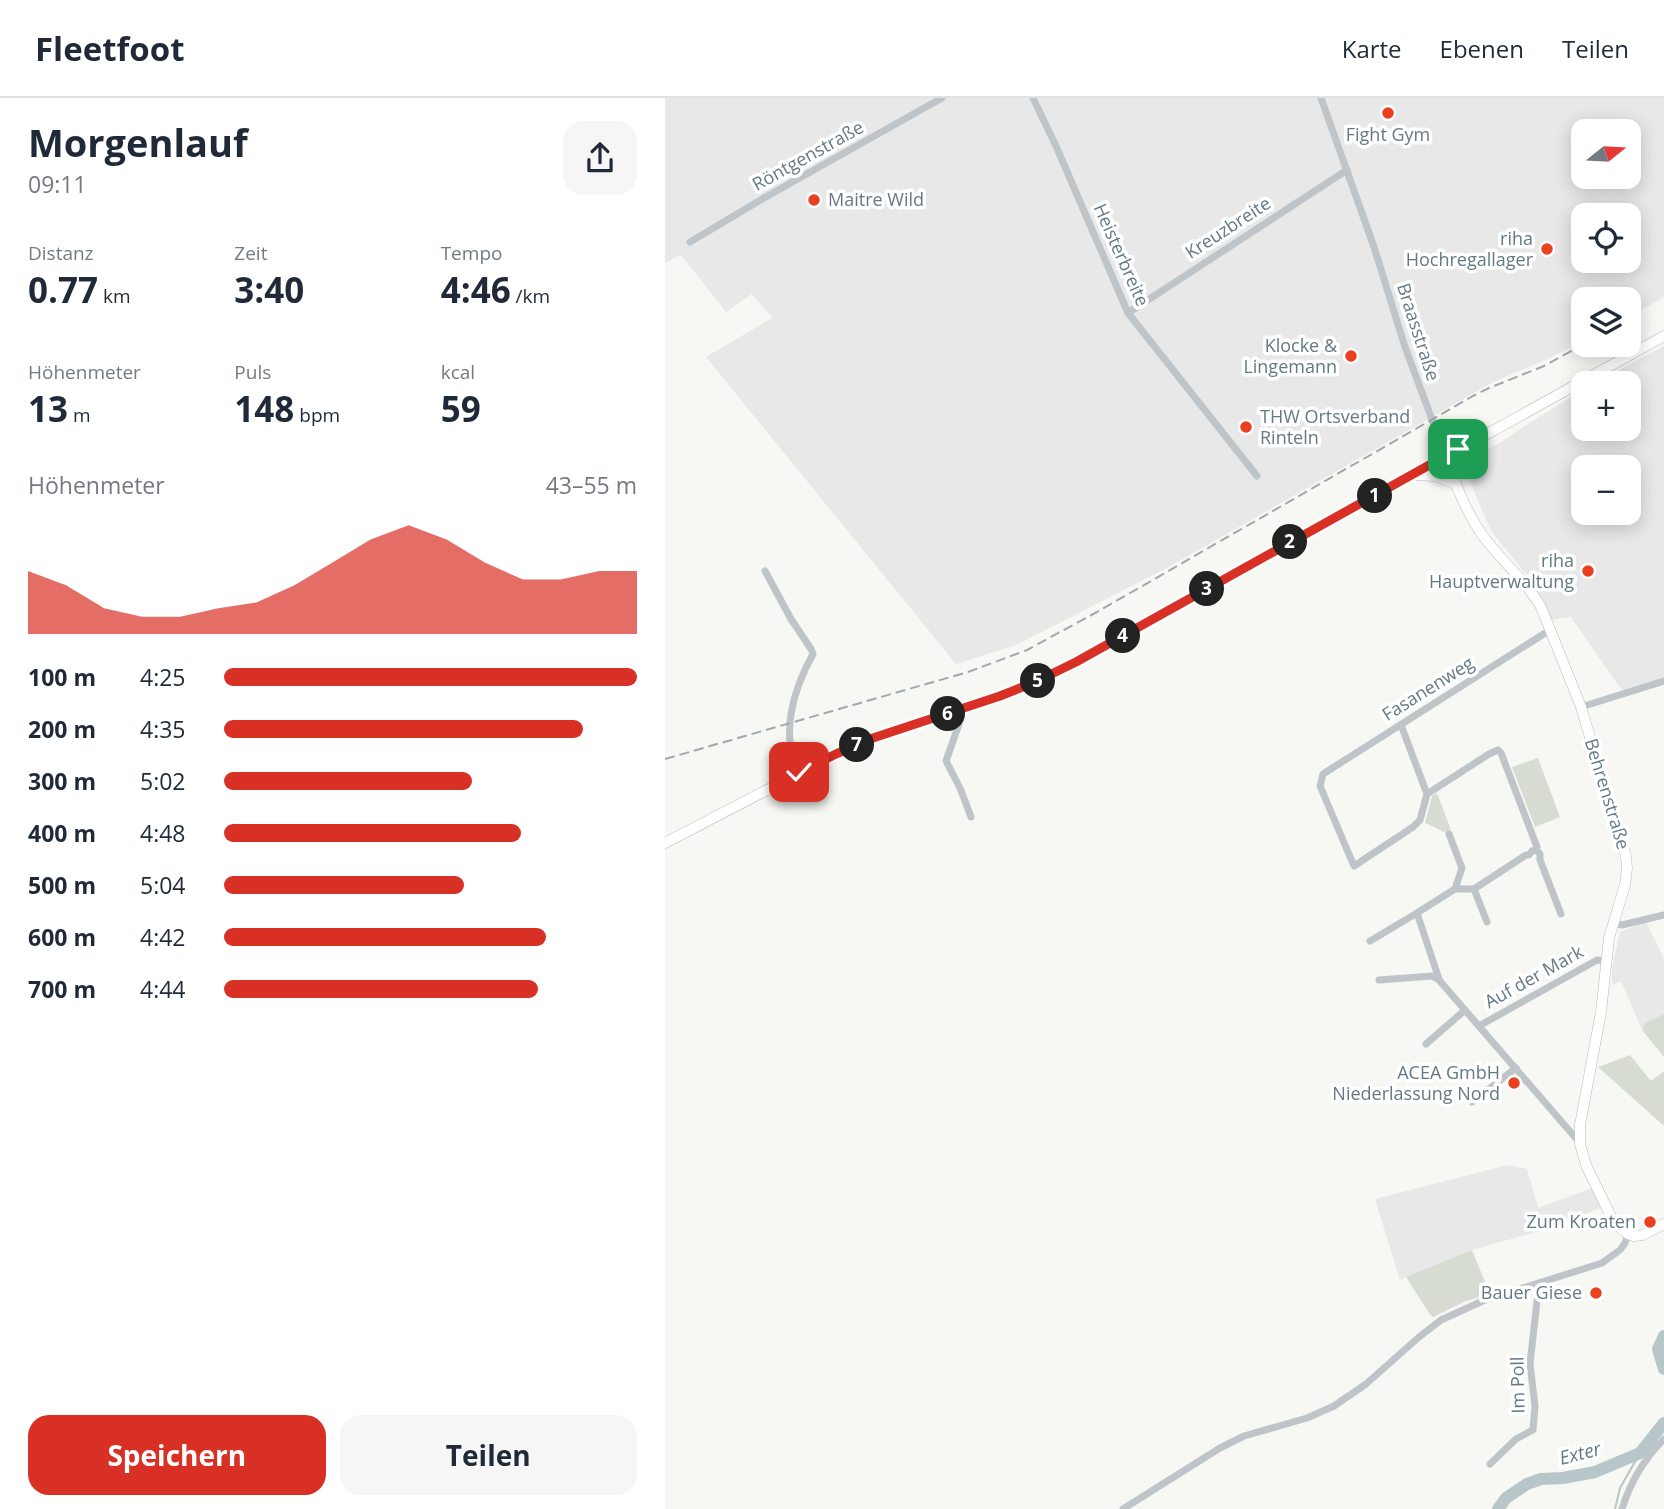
<!DOCTYPE html>
<html lang="de">
<meta charset="utf-8">
<style>
body{margin:0;font-family:"Open Sans",sans-serif;background:#f6f6f7;color:#1f2937;height:100vh;display:flex;flex-direction:column;font-size:26px;white-space:nowrap}
*{box-sizing:border-box;margin:0}
p{font-size:23px;color:#747a83}
.icon{flex:none;width:38px;height:38px;fill:none;stroke:currentColor;stroke-width:2;stroke-linecap:round;stroke-linejoin:round}
.map{position:relative;flex:1;overflow:hidden}
.side{display:flex;flex-direction:column;background:#fff;width:665px}
.side>*{flex:none}
.needle{width:46px;rotate:72deg}
.buttons{position:absolute;left:906px;top:21px;display:grid;gap:14px}
.buttons a{display:grid;place-items:center;width:70px;height:70px;border-radius:14px;background:#fff;box-shadow:0 4px 18px #0003;font-size:35px}
.pin{position:absolute;display:grid;place-items:center;width:60px;height:60px;color:#fff;margin:-30px;border-radius:14px;box-shadow:0 4px 10px #0006}
.km{position:absolute;width:35px;height:35px;margin:-18px;border-radius:50%;background:#222;color:#fff;font-size:19px;line-height:35px;text-align:center}
.round{display:grid;place-items:center;flex:none;width:74px;height:74px;border-radius:21px;background:#f6f6f7}
.head{display:flex;align-items:center;justify-content:space-between;height:119px;padding:0 28px}
h1{font-size:38px;font-weight:700;line-height:52px}
.metrics{display:grid;grid-template-columns:repeat(3,1fr);gap:10px;height:119px;padding:7px 28px}
.metrics div{display:grid;align-content:center}
.metrics b{font-size:35px;font-weight:700}
.metrics small{font-size:19px;font-weight:400}
.metrics p{font-size:19px}
.chart{height:196px;padding:14px 28px}
.chart p{display:flex;justify-content:space-between}
.chart svg{width:100%;height:126px;margin-top:7px;fill:#d93025;opacity:.7}
.button{display:flex;gap:14px;margin-top:auto;padding:14px 28px}
.button a{flex:1;height:80px;border-radius:21px;background:#d93025;color:#fff;font-size:28px;font-weight:700;line-height:80px;text-align:center}
.button a+a{background:#f6f6f7;color:#1f2937}
ul{padding:0 28px;list-style:none;font-size:23px}
li{display:grid;grid-template-columns:112px 84px 1fr;align-items:center;height:52px}
li i{height:18px;border-radius:9px;background:#d93025}
header{display:flex;align-items:center;gap:42px;box-sizing:border-box;height:98px;padding:0 35px;background:#fff;border-bottom:2px solid #e0e1e3}
header strong{font-size:33px}
nav{display:flex;gap:38px;margin-inline-start:auto;font-size:24px}
main{display:flex;flex:1;min-height:0}
.map>svg:first-child{display:block}
.built{fill:#e7e8e7;fill-rule:evenodd}
.green{fill:#d7dcd2}
.lines{fill:none;stroke-linecap:round;stroke-linejoin:round}
.stream{stroke:#b7c6c9;stroke-width:2}
.river{stroke:#b7c6c9;stroke-width:12}
.major-casing{stroke:#b5babe;stroke-width:11}
.minor{stroke:#bfc4c8;stroke-width:7}
.major{stroke:#fff;stroke-width:10}
.rail{stroke:#a0a8ae;stroke-width:2;stroke-dasharray:10 5;stroke-linecap:butt}
.route-casing{stroke:#fff;stroke-width:14}
.route{stroke:#d93025;stroke-width:9}
.poi-dot{fill:#ea4020;stroke:#fff;stroke-width:2.5}
.labels{text-anchor:middle;stroke-width:7;stroke-linejoin:round;paint-order:stroke}
.poi-label{font-size:18px;fill:#647986;stroke:#fff;text-anchor:end}
.street-label{font-size:18px;fill:#647986;stroke:#fff}
.water-label{font-size:19px;font-style:italic;fill:#607b82;stroke:#fff}
</style>
<header>
<strong>Fleetfoot</strong>
<nav><a>Karte</a><a>Ebenen</a><a>Teilen</a></nav>
</header>
<main>
<section class="side">
<div class="head"><div><h1>Morgenlauf</h1><p>09:11</p></div><a class="round"><svg class="icon" aria-label="share" viewBox="0 0 24 24"><path d="M12 15V3M7 8l5-5 5 5M5 13v7h14v-7"/></svg></a></div>
<div class="metrics">
<div><p>Distanz</p><b>0.77<small> km</small></b></div>
<div><p>Zeit</p><b>3:40</b></div>
<div><p>Tempo</p><b>4:46<small> /km</small></b></div>
</div>
<div class="metrics">
<div><p>Höhenmeter</p><b>13<small> m</small></b></div>
<div><p>Puls</p><b>148<small> bpm</small></b></div>
<div><p>kcal</p><b>59</b></div>
</div>
<div class="chart"><p><span>Höhenmeter</span>43–55 m</p>
<svg viewBox="0 0 160 44" preserveAspectRatio="none"><path d="M0 44V22L10 27L20 35L30 38L40 38L50 35L60 33L70 27L80 19L90 11L100 6L110 11L120 19L130 25L140 25L150 22L160 22V44z"/></svg>
</div>
<ul>
<li><b>100 m</b>4:25<i style="width:100%"></i></li>
<li><b>200 m</b>4:35<i style="width:87%"></i></li>
<li><b>300 m</b>5:02<i style="width:60%"></i></li>
<li><b>400 m</b>4:48<i style="width:72%"></i></li>
<li><b>500 m</b>5:04<i style="width:58%"></i></li>
<li><b>600 m</b>4:42<i style="width:78%"></i></li>
<li><b>700 m</b>4:44<i style="width:76%"></i></li>
</ul>
<div class="button"><a>Speichern</a><a>Teilen</a></div>
</section>
<div class="map">
<svg width="999" height="1411" viewBox="0 0 999 1411">
<rect width="100%" height="100%" fill="#f7f7f3"/>
<!-- built -->
<g class="built">
<path d="M 0,0 L 999,0 L 999,199 L 964,219 L 964,201 L 919,201 L 919,243 L 878,263 L 828,284 L 502,470 L 351,547 L 291,566 L 41,259 L 107,220 L 87,196 L 61,214 L 16,157 L 0,165 ZM 919,33 L 964,33 L 964,79 L 919,79 ZM 919,117 L 964,117 L 964,163 L 919,163 Z"/>
<path d="M 999,248 L 999,580 L 958,594 L 906,519 L 887,522 L 859,474 L 826,433 L 799,370 L 804,360 L 838,343 L 858,329 L 919,291 L 919,331 L 964,331 L 964,285 L 930,285 ZM 919,369 L 964,369 L 964,415 L 919,415 Z"/>
<polygon points="981,824 999,861 999,916 980,925 977,932 956,883 947,887 947,870 955,834"/>
<polygon points="843,1067 862,1071 873,1110 927,1090 937,1109 889,1129 807,1152 735,1182 710,1101"/>
</g>
<!-- green -->
<g class="green">
<polygon points="873,660 895,719 870,729 847,669"/>
<polygon points="772,695 786,732 779,734 760,725 767,698"/>
<polygon points="999,916 999,959 977,932 980,925"/>
<polygon points="965,957 986,983 999,973 999,1028 933,969"/>
<polygon points="807,1152 825,1196 801,1203 768,1219 766,1218 741,1179"/>
</g>
<g class="lines">
<!-- stream -->
<polyline class="stream" points="950,1411 955,1390 975,1355"/>
<!-- river -->
<g class="river">
<polyline points="999,1238 993,1251 999,1271"/>
<polyline points="833,1411 841,1400 862,1386 876,1381 898,1380 930,1374 975,1355 999,1325"/>
</g>
<!-- major casing -->
<g class="major-casing">
<g id="major">
<polyline points="770,330 789,338 809,340"/>
<path d="M 781,359 C 791,388 802,417 821,442 C 839,465 861,483 876,509 L 916,609 L 961,758 L 962,770 L 960,787 L 944,840 L 936,914 L 915,1027 L 915,1046 L 921,1067 L 949,1125 L 963,1136 L 969,1138 L 978,1137 L 999,1126"/>
<polyline points="749,377 771,378 791,386"/>
<polyline points="0,745 171,656 229,633 335,598 370,584 411,564 999,238"/>
</g>
</g>
<!-- minor -->
<g class="minor">
<polyline points="368,0 391,48 463,215 592,378"/>
<polyline points="656,0 709,149 740,249 781,359"/>
<polyline points="25,144 99,100 277,0"/>
<polyline points="463,215 682,72"/>
<path d="M 100,473 L 126,521 L 146,551 L 148,556 C 129,590 114,637 134,674"/>
<polyline points="885,532 658,676 655,688 689,768 748,729 755,722 762,696 824,656 833,652 836,655 872,749 871,752 875,756 875,762 896,816"/>
<polyline points="916,609 999,583"/>
<polyline points="291,613 294,626 281,663 295,690 306,719"/>
<polyline points="736,627 762,696"/>
<polyline points="784,736 797,770 790,791"/>
<polyline points="809,791 822,824"/>
<polyline points="949,825 957,827 999,817"/>
<polyline points="705,843 752,815"/>
<polyline points="774,881 752,815 790,791 809,791 861,757 864,757 867,753 871,752"/>
<polyline points="714,882 767,878 774,882 915,1045"/>
<polyline points="814,928 932,862 940,863"/>
<polyline points="761,946 800,912"/>
<polyline points="807,1004 851,970"/>
<polyline points="825,1366 851,1341 868,1332 870,1308 865,1266 874,1185"/>
<polyline points="458,1411 555,1350 579,1338 642,1320 669,1308 701,1286 754,1239 776,1222 820,1202 937,1165 955,1152 960,1145 963,1136"/>
<path d="M 957,1411 C 965,1385 980,1360 999,1341"/>
</g>
<!-- major -->
<use href="#major" class="major"/>
<!-- rail -->
<polyline class="rail" points="0,661 303,574 362,552 432,514 808,298 824,290 879,268 919,246"/>
</g>
<g class="lines">
<!-- route casing -->
<g class="route-casing">
<polyline id="route" points="134,674 171,656 208,640 335,598 370,584 411,564 793,351"/>
</g>
<!-- route -->
<use href="#route" class="route"/>
</g>
<!-- markers -->
<g class="poi-dot">
<circle cx="723" cy="15" r="7"/>
<circle cx="149" cy="102" r="7"/>
<circle cx="882" cy="151" r="7"/>
<circle cx="686" cy="258" r="7"/>
<circle cx="581" cy="329" r="7"/>
<circle cx="923" cy="473" r="7"/>
<circle cx="849" cy="985" r="7"/>
<circle cx="985" cy="1124" r="7"/>
<circle cx="931" cy="1195" r="7"/>
</g>
<g class="labels">
<!-- poi labels -->
<g class="poi-label">
<text x="723" y="43" text-anchor="middle">Fight Gym</text>
<text x="163" y="108" text-anchor="start">Maitre Wild</text>
<text x="868" y="147">riha<tspan x="868" dy="21">Hochregallager</tspan></text>
<text x="672" y="254">Klocke &amp;<tspan x="672" dy="21">Lingemann</tspan></text>
<text x="595" y="325" text-anchor="start">THW Ortsverband<tspan x="595" dy="21">Rinteln</tspan></text>
<text x="909" y="469">riha<tspan x="909" dy="21">Hauptverwaltung</tspan></text>
<text x="835" y="981">ACEA GmbH<tspan x="835" dy="21">Niederlassung Nord</tspan></text>
<text x="971" y="1130">Zum Kroaten</text>
<text x="917" y="1201">Bauer Giese</text>
</g>
<!-- street labels -->
<g class="street-label">
<text transform="translate(143 58) rotate(-29)" y="6">Röntgenstraße</text>
<text transform="translate(563 130) rotate(-33)" y="6">Kreuzbreite</text>
<text transform="translate(456 157) rotate(66)" y="6">Heisterbreite</text>
<text transform="translate(753 234) rotate(72)" y="6">Braasstraße</text>
<text transform="translate(763 591) rotate(-32)" y="6">Fasanenweg</text>
<text transform="translate(942 696) rotate(73)" y="6">Behrenstraße</text>
<text transform="translate(869 879) rotate(-29)" y="6">Auf der Mark</text>
<text transform="translate(853 1287) rotate(-91)" y="6">Im Poll</text>
</g>
<!-- water labels -->
<g class="water-label">
<text transform="translate(915 1355) rotate(-14)" y="7">Exter</text>
</g>
</g>
</svg>
<div class="buttons">
<a><svg class="needle" viewBox="-14 -14 28 28"><path d="M0-13l5 13h-10z" fill="#e53935"/><path d="M0 13l5-13h-10z" fill="#747a83"/></svg></a>
<a><svg class="icon" aria-label="locate" viewBox="0 0 24 24"><circle cx="12" cy="12" r="6"/><path d="M12 2v4M12 18v4M2 12h4M18 12h4"/></svg></a>
<a><svg class="icon" aria-label="layers" viewBox="0 0 24 24"><path d="M12 4l9 5-9 5-9-5zM3 14l9 5 9-5"/></svg></a>
<a>+</a>
<a>−</a>
</div>
<div class="pin" style="left:793px;top:351px;background:#1e9e55"><svg class="icon" aria-label="arrive" viewBox="0 0 24 24"><path d="M6 21V4h12l-3 4 3 4H6"/></svg></div>
<div class="pin" style="left:134px;top:674px;background:#d93025"><svg class="icon" aria-label="check" viewBox="0 0 24 24"><path d="M5 12l5 5 9-10"/></svg></div>
<b class="km" style="left:710px;top:398px">1</b>
<b class="km" style="left:625px;top:444px">2</b>
<b class="km" style="left:542px;top:491px">3</b>
<b class="km" style="left:458px;top:538px">4</b>
<b class="km" style="left:373px;top:583px">5</b>
<b class="km" style="left:283px;top:616px">6</b>
<b class="km" style="left:192px;top:647px">7</b>
</div>
</main>
